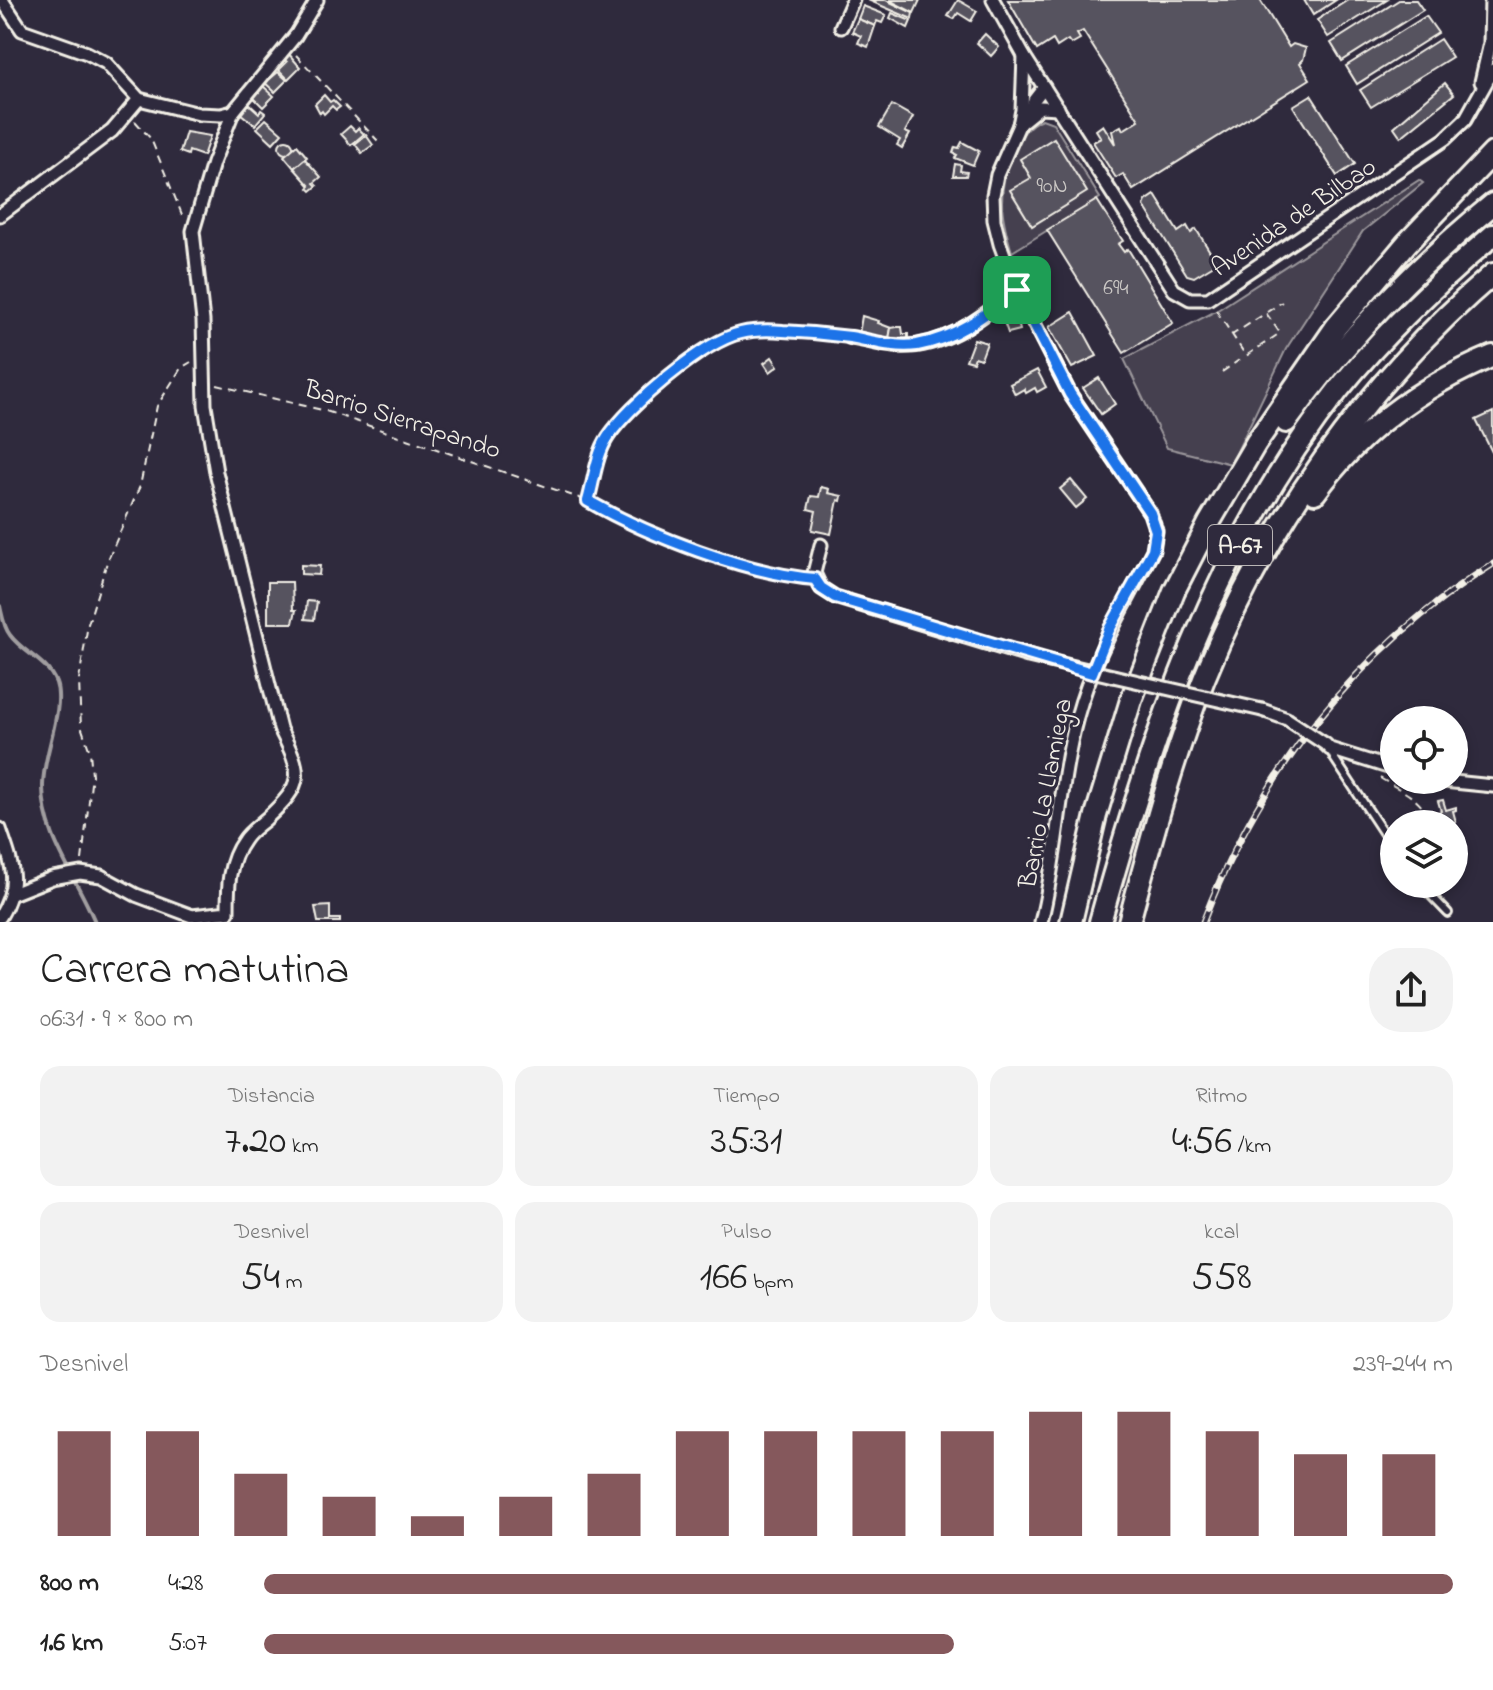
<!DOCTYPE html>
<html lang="es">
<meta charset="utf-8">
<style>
body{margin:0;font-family:"Indie Flower",sans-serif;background:#f2f2f2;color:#222;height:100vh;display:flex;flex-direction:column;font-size:30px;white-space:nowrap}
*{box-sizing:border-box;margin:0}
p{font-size:26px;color:#767676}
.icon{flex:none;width:44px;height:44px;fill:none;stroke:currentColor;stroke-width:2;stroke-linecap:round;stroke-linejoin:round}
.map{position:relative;height:922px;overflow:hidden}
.sheet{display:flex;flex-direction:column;background:#fff;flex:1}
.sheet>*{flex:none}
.tools{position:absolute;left:1380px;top:706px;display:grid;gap:16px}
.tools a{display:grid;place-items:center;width:88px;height:88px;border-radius:50%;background:#fff;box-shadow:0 4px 12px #0003;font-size:40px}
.pin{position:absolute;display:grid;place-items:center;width:68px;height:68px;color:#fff;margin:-34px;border-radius:16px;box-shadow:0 4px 12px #0006}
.round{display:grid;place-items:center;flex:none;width:84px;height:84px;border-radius:32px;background:#f2f2f2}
.head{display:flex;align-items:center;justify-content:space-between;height:136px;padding:0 40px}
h1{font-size:44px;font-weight:600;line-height:60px}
.stats{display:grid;grid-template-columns:repeat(3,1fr);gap:12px;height:136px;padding:8px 40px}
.stats div{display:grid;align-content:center;border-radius:20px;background:#f2f2f2;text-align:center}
.stats b{font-size:40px;font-weight:600}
.stats small{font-size:22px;font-weight:400}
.stats p{font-size:22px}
.chart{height:224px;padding:16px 40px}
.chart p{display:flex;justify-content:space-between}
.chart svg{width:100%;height:144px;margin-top:8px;stroke:#85585c;stroke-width:6}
ul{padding:0 40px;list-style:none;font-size:26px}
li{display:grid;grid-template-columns:128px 96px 1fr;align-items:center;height:60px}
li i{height:20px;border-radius:10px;background:#85585c}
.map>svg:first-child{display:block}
.green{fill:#454050;stroke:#9c989c;stroke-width:2}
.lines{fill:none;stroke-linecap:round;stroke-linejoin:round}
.stream{stroke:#a19ea0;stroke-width:4}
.building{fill:#56525f;stroke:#f4f1e8;stroke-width:2}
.lane-casing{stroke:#f4f1e8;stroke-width:12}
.street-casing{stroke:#f4f1e8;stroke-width:17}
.highway-casing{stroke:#f4f1e8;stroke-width:26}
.path{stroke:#f4f1e8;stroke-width:2;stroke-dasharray:8 6;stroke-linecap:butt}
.lane{stroke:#2f2a3d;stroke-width:6}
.street{stroke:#2f2a3d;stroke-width:11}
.highway{stroke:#2f2a3d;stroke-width:20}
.rail-casing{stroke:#f4f1e8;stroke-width:7}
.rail{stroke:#2f2a3d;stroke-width:4;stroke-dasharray:12;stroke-linecap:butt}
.street-bridge-casing{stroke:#f4f1e8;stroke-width:17;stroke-linecap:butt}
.street-bridge{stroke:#2f2a3d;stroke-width:11}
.route-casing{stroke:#fff;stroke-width:16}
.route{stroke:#1a73e8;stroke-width:10}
.labels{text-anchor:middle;stroke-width:6;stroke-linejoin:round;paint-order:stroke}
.number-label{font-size:22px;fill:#ccc9c6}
.shield{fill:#2f2a3d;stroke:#b9b5b5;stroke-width:2}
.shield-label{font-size:24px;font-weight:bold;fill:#f4f1e8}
.street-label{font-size:26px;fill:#f4f1e8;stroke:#2f2a3d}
</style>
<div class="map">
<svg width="1493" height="922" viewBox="0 0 1493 922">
<rect width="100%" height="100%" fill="#2f2a3d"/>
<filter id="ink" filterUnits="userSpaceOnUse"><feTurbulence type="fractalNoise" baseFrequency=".0125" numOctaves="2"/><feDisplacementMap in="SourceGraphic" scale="16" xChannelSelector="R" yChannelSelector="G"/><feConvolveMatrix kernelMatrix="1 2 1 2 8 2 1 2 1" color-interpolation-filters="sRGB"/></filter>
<g filter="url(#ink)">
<!-- green -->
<g class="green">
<path d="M 1042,119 L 1053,123 L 1100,198 L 1012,252 C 1007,236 1002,219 1002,202 C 1002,175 1015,129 1042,119 Z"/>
<polygon points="1419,180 1423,183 1363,231 1286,349 1231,464 1167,448 1124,359 1216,311"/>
</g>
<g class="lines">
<!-- stream -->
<path class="stream" d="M 0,606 C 2,615 4,628 10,635 C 23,653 47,660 56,683 C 65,708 43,755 43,785 C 42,835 77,878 95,922"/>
</g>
<!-- building -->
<g class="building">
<polygon points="868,0 886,0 913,13 912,19"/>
<polygon points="889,0 920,0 914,13"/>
<polygon points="958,0 977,11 971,21 958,13 954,19 948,16"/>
<polygon points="1008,0 1260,0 1289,47 1293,44 1306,48 1303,60 1300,63 1310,79 1133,190 1123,174 1116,178 1093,142 1101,138 1096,130 1103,125 1115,144 1112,131 1121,126 1123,130 1139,120 1083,31 1077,34 1080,39 1071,44 1068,40 1057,47 1053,40 1037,50"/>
<polygon points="1304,0 1336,0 1313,15"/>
<polygon points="1348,0 1387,0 1328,37 1317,20"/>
<polygon points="1399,0 1416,0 1423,10 1342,61 1331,43"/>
<polygon points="863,6 886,15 882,23 877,21 875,26 858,19"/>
<polygon points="892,13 911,21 908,28 890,18"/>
<polygon points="1426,16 1438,33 1357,84 1346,66"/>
<polygon points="858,19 875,26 868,47 858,43 861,36 852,32"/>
<polygon points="985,34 999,47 991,56 977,43"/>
<polygon points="1440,39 1452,57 1371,107 1360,90"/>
<polygon points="288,53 300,67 288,79 279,70 287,62 283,58"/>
<polygon points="278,72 287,80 275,92 262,80 267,76 270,79"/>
<polygon points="1445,83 1454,94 1401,137 1394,127"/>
<polygon points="262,85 274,96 263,107 253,97"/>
<polygon points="324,95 330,102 333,100 340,107 336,110 332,106 324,114 322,111 320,113 315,104"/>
<polygon points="1311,95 1355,164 1337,176 1293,106"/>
<polygon points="248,103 259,113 261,110 265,113 255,125 240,113"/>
<polygon points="892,105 913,117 905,132 910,134 902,148 897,145 900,140 879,127"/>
<polygon points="266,119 282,133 273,143 257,128"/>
<polygon points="350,126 355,131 358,128 364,134 351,145 341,134"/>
<polygon points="186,132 210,136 203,156 189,151 188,155 180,152"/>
<polygon points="366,135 373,145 362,153 355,144"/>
<polygon points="1054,138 1087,192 1032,226 1010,190 1031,178 1020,159"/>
<circle cx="286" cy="147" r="7"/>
<polygon points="962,142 979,151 973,165 955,158 957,155 953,153 955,147 959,148"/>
<polygon points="297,145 307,157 294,168 284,156"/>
<polygon points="305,159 321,177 314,183 317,186 311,191 308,188 310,186 294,168"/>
<polygon points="955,164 961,165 960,171 967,172 966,176 953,176"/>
<polygon points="1155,195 1178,232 1187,226 1191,233 1196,229 1217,263 1194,277 1187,275 1144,206 1146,201"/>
<polygon points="1097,200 1123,241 1118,244 1124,252 1128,249 1173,323 1124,353 1047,230"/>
<polygon points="1012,303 1017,318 1004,322 1002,316 997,320 992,314"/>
<polygon points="1073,312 1097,356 1072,368 1049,327"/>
<polygon points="862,316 879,321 878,323 891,328 889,339 859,334"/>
<polygon points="1017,318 1020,330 1008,333 1004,322"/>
<polygon points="897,327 902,327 903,334 908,334 908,340 889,339 891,328"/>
<polygon points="974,339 987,343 981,359 975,357 973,362 966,360"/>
<polygon points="772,357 778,366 770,372 764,363"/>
<polygon points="1037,370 1046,387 1037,392 1035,388 1026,393 1024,389 1015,394 1010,384"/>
<polygon points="1099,378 1115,404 1101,414 1083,388"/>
<polygon points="1493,412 1493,454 1476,420"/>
<polygon points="1071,480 1087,499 1076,508 1060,489"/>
<polygon points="821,487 829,489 828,493 842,496 841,501 838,500 831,534 812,530 816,511 808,509 811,496 819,497"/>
<polygon points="301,565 320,566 319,575 301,574"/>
<polygon points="268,582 292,582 293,610 296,610 293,623 268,623"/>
<polygon points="307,601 317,602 314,620 305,619"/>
<polygon points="1443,800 1446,810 1456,807 1456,810 1453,811 1456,822 1445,824 1444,818 1433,822 1431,815 1441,811 1438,801"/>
<polygon points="330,906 330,919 340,919 340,922 318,922 315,907"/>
</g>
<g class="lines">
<!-- lane casing -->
<g class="lane-casing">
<g id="lane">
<polyline points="1330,749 1334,758 1394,849"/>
<polyline points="1420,884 1448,913"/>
</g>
</g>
<!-- street casing -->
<g class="street-casing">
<g id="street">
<polyline points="2,0 22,30 87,53 106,63 139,99 199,114 221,115 233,112"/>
<polyline points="993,0 1024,56 1174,290 1190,299 1208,299 1445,139 1465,120 1493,70"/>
<polyline points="841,27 853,0"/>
<path d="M 1024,56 L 1022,110 L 1019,125 L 997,175 L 993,195 L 994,220 L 1000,244 L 1017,290 L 1070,394 L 1150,513 L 1156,531 L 1153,550 C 1125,607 1094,654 1077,717 C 1059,784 1058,854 1041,922"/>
<polyline points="1481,82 1490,43 1491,0"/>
<polyline points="1029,114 1034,100 1044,87"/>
<polyline points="1019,124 1040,107 1058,108"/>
<polyline points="0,215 112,131 139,99"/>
<path d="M 851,338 C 866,340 880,345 895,346 C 943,350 981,318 1017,290"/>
<polyline points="821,545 814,573 821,588 835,597 1028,656 1113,676"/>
<polyline points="1262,710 1287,719"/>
<polyline points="1325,744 1330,749 1394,769"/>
<polyline points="1434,780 1493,786"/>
<path d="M 0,829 C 12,865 21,882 0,917"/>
<path d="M 12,894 L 52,878 L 80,873 L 101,876 L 136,895 L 192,916 L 228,912 C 228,886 228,862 244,840 C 249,832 258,826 266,819 C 305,783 303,774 280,729 L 216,472 L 205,405 L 203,321 L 193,231 L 213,163 L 233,112 L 296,35 L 317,0"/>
</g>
</g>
<!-- highway casing -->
<g class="highway-casing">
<g id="highway">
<path d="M 1286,422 C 1345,340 1415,268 1493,204"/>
<path d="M 1315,493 C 1360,430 1421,386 1493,356"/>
<polyline points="1071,922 1096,815 1131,700 1174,591 1209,523 1256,443 1336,327 1407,243 1493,153"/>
<path d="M 1100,922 C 1152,735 1216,543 1339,389 C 1385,332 1438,282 1493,235"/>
<path d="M 1129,922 C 1151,840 1173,758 1204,679 C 1267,523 1365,384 1493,274"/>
</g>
</g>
<!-- path -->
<g class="path">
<polyline points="296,55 378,141"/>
<polyline points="135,121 151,139 183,217"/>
<polyline points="1216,310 1246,356 1280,333 1266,313 1232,335"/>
<polyline points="1267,312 1282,302"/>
<polyline points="1222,372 1245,356"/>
<path d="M 217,385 L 326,411 L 588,501 C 638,530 745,574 802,578"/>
<path d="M 588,500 C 594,481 597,459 606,441 C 622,409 708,339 743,333 C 775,327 809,333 841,336"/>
<path d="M 1380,778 C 1401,791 1424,798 1430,824"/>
<polyline points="82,860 92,775 90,752 81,726 80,706 79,680 88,624 107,562 140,486 157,406 181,368 191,362"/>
</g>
<!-- lane -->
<use href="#lane" class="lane"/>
<!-- street -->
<use href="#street" class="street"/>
<!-- highway -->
<use href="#highway" class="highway"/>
<!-- rail casing -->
<g class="rail-casing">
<path id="rail" d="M 1203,922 C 1260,773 1357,649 1493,564"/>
</g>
<!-- rail -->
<use href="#rail" class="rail"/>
<!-- street-bridge casing -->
<g class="street-bridge-casing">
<g id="street-bridge">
<polyline points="1113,676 1262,710"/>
<polyline points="1287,719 1325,744"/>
</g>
</g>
<!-- street-bridge -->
<use href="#street-bridge" class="street-bridge"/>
</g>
</g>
<g class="lines" filter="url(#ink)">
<!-- route casing -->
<g class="route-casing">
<path id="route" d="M 1017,290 L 1070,394 L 1150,513 L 1156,531 L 1153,550 L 1109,630 L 1092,673 L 835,597 L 821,588 L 815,579 C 748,574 647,535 588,501 C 594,481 596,455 608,437 C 628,406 704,341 741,333 C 754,330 770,330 783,331 C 806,332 828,334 850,337 C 873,341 894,348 917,345 C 957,338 985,315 1017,290 Z"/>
</g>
<!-- route -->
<use href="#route" class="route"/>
</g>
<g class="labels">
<!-- number labels -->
<g class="number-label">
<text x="1052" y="192">90N</text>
<text x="1116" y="294">694</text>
</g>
<!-- shield labels -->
<rect class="shield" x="1208" y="525" width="64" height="40" rx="6"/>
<g class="shield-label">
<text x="1240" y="553">A-67</text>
</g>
<!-- street labels -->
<g class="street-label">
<text transform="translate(1293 216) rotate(-34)" y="9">Avenida de Bilbao</text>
<text transform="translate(403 418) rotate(18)" y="9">Barrio Sierrapando</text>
<text transform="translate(1044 793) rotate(-79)" y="9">Barrio La Llamiega</text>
</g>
</g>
</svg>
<div class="tools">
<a><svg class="icon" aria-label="locate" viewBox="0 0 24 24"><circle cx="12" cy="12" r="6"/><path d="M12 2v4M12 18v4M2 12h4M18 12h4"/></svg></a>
<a><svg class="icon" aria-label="layers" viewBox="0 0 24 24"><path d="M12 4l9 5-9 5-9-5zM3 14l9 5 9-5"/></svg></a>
</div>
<div class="pin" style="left:1017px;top:290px;background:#1e9e55"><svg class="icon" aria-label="arrive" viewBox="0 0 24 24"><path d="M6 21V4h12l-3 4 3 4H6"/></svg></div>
</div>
<section class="sheet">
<div class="head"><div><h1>Carrera matutina</h1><p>06:31 · 9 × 800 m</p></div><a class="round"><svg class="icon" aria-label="share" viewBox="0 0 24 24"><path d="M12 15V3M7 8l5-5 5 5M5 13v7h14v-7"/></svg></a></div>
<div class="stats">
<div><p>Distancia</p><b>7.20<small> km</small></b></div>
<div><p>Tiempo</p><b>35:31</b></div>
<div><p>Ritmo</p><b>4:56<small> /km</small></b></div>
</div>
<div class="stats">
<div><p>Desnivel</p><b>54<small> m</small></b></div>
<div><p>Pulso</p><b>166<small> bpm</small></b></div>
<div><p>kcal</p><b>558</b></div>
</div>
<div class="chart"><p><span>Desnivel</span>239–244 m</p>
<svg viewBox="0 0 160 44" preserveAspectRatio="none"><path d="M5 44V12M15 44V12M25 44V25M35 44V32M45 44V38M55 44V32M65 44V25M75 44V12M85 44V12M95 44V12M105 44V12M115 44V6M125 44V6M135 44V12M145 44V19M155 44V19"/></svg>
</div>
<ul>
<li><b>800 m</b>4:28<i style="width:100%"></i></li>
<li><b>1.6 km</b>5:07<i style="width:58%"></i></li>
</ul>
</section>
